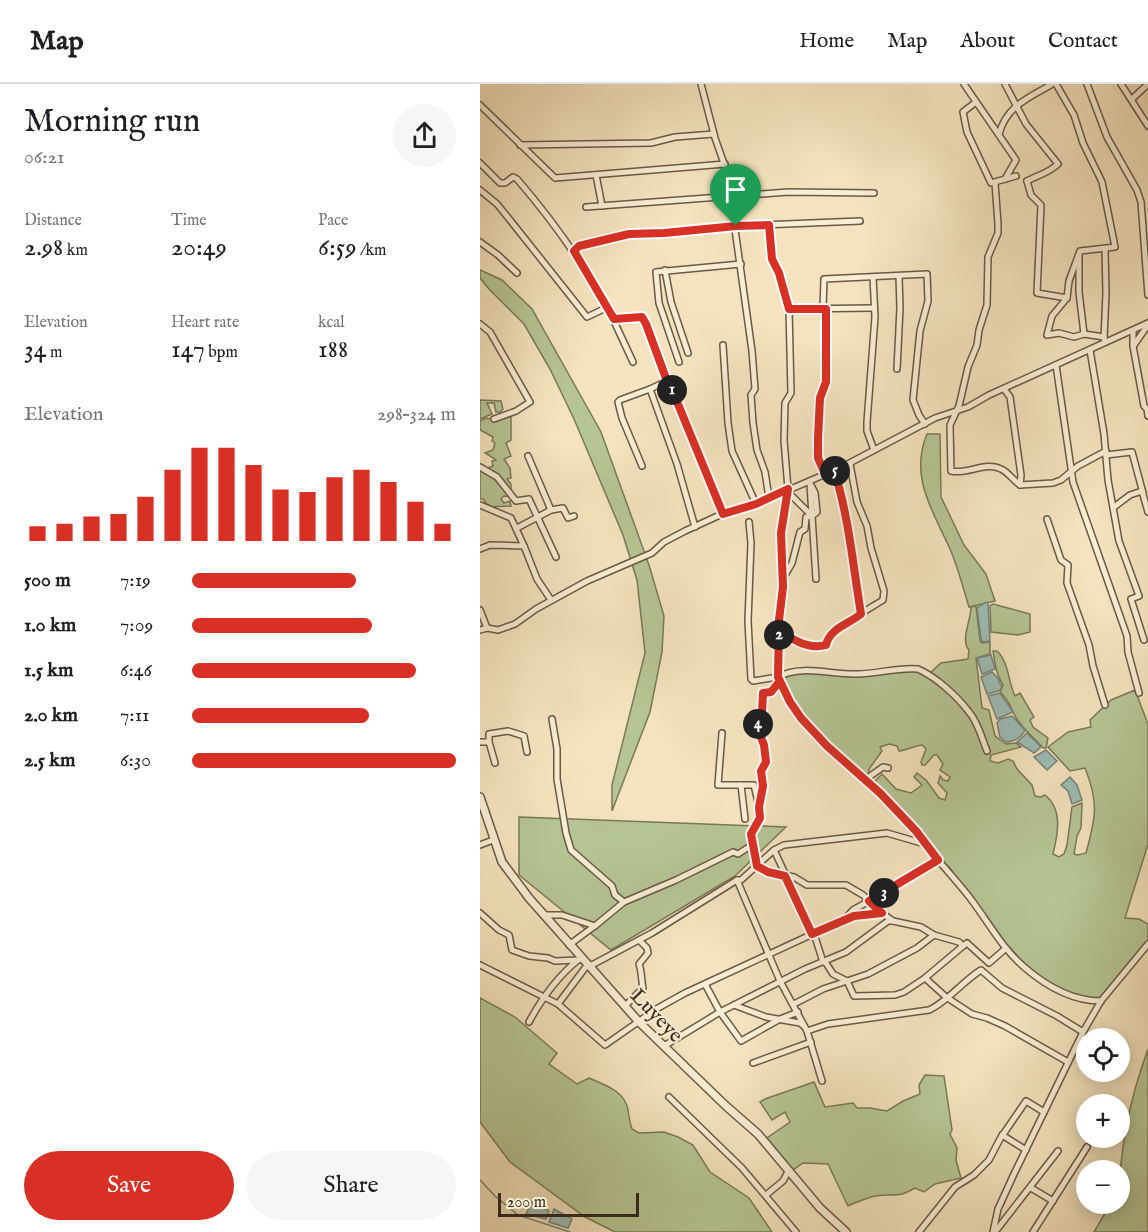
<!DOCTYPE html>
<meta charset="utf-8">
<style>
body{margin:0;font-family:"IM FELL English",serif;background:#f6f6f6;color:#202124;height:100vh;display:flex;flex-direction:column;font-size:22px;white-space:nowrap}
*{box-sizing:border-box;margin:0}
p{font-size:20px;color:#757577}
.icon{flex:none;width:33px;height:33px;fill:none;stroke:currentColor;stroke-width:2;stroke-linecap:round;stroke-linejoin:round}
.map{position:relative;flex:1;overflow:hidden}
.drawer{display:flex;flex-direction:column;background:#fff;width:480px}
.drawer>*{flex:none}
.buttons{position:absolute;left:596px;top:944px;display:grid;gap:12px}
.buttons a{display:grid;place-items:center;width:54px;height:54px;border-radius:50%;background:#fff;box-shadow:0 3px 15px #0003;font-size:30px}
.scale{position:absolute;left:18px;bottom:15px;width:141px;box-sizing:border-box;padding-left:6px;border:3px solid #3c2d1b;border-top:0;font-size:16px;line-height:21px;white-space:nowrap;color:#3c2d1b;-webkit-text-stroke:4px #f8edd5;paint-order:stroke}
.pin{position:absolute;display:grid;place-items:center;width:51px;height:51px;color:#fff;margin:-62px -26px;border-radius:50% 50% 50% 0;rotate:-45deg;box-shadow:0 0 6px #0007}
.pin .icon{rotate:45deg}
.km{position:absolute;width:30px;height:30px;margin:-15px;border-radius:50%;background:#222;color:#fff;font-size:16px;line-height:30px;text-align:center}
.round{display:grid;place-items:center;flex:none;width:63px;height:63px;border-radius:32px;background:#f6f6f6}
.head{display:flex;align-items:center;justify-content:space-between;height:102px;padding:0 24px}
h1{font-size:33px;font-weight:600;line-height:45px}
.stats{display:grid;grid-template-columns:repeat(3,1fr);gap:9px;height:102px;padding:6px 24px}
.stats div{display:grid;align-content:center}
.stats b{font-size:26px;font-weight:600}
.stats small{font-size:16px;font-weight:400}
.stats p{font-size:16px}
.chart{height:168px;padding:12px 24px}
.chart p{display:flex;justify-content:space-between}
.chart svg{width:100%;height:108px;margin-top:6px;stroke:#d93025;stroke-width:6}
.action{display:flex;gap:12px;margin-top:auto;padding:12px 24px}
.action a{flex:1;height:69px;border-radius:36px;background:#d93025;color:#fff;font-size:24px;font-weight:600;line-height:69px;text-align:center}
.action a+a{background:#f6f6f6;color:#202124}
ul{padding:0 24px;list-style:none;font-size:20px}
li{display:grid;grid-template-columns:96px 72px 1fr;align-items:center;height:45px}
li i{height:15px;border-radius:8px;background:#d93025}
header{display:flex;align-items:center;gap:36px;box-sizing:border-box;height:84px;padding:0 30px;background:#fff;border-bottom:2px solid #e0e0e0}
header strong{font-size:28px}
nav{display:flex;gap:33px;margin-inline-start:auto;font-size:21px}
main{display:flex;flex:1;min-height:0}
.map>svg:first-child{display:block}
.green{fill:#b6c595;stroke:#797958;stroke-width:1.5}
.water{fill:#9cbdb7;stroke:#768379;stroke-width:1.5}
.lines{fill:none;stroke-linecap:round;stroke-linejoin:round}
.stream{stroke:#768379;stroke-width:1.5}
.minor-casing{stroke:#6a5a44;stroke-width:8}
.tertiary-casing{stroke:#6a5a44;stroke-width:10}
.minor{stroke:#f8edd5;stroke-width:5}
.tertiary{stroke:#f8edd5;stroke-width:7}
.route-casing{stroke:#fff;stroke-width:12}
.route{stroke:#d93025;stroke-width:8}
.labels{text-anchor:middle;stroke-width:4.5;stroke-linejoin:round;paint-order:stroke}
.street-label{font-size:21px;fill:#3c2d1b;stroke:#f8edd5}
</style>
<header>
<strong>Map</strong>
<nav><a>Home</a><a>Map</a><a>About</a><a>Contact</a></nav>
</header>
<main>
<section class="drawer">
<div class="head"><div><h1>Morning run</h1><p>06:21</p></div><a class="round"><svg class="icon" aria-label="share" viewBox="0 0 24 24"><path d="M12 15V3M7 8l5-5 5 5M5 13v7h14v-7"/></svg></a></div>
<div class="stats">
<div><p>Distance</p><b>2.98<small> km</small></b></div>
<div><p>Time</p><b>20:49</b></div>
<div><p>Pace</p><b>6:59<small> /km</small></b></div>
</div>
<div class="stats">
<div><p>Elevation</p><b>34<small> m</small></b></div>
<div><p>Heart rate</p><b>147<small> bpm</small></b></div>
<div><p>kcal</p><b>188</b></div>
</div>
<div class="chart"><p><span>Elevation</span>298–324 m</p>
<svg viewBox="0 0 160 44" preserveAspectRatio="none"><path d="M5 44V38M15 44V37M25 44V34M35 44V33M45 44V26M55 44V15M65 44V6M75 44V6M85 44V13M95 44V23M105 44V24M115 44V18M125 44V15M135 44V20M145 44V28M155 44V37"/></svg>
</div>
<ul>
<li><b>500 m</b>7:19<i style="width:62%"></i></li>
<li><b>1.0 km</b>7:09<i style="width:68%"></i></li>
<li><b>1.5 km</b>6:46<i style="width:85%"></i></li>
<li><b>2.0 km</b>7:11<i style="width:67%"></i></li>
<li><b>2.5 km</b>6:30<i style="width:100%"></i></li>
</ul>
<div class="action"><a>Save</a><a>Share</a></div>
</section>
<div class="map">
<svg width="668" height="1148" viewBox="0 0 668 1148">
<rect width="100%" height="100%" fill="#f4e3be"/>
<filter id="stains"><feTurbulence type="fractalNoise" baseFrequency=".00333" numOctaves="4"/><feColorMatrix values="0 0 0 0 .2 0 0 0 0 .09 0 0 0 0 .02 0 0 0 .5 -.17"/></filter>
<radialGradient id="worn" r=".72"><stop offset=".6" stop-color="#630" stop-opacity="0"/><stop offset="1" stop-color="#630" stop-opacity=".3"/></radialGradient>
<!-- green -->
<g class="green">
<polygon points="0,186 22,196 52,225 121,348 169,481 184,532 182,568 170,628 132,727 132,701 165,569 157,496 143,451 94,335 70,285 44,240 9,205 0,194"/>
<polygon points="0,316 21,317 23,325 20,328 16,328 14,319 7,319 12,330 0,335"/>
<polygon points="31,326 31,356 26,359 31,372 24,375 30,384 31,394 27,395 31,400 31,413 24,412 21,415 24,419 30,417 31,422 9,423 3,415 0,415 0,382 5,385 13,382 12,377 16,376 15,375 5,369 13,366 15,359 12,357 13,353 0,346 0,337 6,334 10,335"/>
<path d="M 447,350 L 460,350 L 461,413 L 484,461 L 506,490 L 515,517 L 489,523 C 483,504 478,483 470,465 C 453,427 429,393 447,350 Z"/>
<polygon points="513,520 550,530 550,548 538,551 511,548 510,522"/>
<path d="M 496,522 L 500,557 L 502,559 L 510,558 L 510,570 L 496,574 L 502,624 L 509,626 L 515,652 L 526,660 L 536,659 L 541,663 L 511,671 L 510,677 L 518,679 L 528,675 L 533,677 L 537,685 L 552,701 L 555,712 L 561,713 L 565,711 C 583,725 578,750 573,770 L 579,773 L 584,770 L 587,761 L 592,723 L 602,719 L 601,744 L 597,752 L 594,770 L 598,771 L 606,769 C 616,733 619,719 605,684 L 590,687 L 568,663 L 588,648 L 611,643 L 610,636 L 631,616 L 655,606 L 668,640 L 668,760 L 645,834 L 659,835 L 668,840 L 668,860 L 626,912 C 565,932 499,824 469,783 L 457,772 L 438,744 L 394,698 L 402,690 L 416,705 L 431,709 L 442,701 L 434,693 L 437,689 L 446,696 L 459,714 L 465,716 L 467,709 L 458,699 L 460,692 L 463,696 L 468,697 L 470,693 L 460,686 L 463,680 L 457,671 L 454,671 L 445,681 L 442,681 L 441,678 L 446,665 L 442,661 C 434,662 427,666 419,667 L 417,662 L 409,660 L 400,663 L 402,667 L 389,685 L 389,692 L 343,655 L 314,616 L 303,594 L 307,589 L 356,589 L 371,593 L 430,586 L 450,589 L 461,579 L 488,575 L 489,566 C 480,556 491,537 491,523 Z"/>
<path d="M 513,567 L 517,567 C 529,578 528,598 535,612 L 540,609 L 554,633 L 550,636 L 553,643 L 568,654 L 566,664 L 563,664 C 554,653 542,645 535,632 C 531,624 528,614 520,608 L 523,601 C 516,590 515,579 513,567 Z"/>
<polygon points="39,733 306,743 255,792 131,866 39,791"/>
<path d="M 0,914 L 35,933 L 77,969 L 69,980 L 97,1000 L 109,994 C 125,1001 145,1007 148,1026 C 149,1033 150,1039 152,1045 L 159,1049 L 184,1048 L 198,1053 L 213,1061 L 230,1088 L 269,1114 L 292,1148 L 135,1148 L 105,1133 L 30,1078 L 0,1038 Z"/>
<path d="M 668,965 L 668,1148 L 614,1148 L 631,1119 L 639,1119 C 639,1066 650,1014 668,965 Z"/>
<path d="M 445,991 L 464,992 L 472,1046 L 470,1050 L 477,1064 L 476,1076 L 481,1094 L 455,1100 L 444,1108 L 435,1104 C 416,1115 415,1109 396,1112 C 393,1112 371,1120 368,1122 L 348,1080 L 323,1079 L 313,1086 L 287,1054 L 310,1038 L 305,1028 L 292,1036 L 280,1018 L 285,1015 L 334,998 L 345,1023 L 373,1019 L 377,1024 L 390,1024 L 407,1027 L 423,1017 L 440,1010 L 439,1001 Z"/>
</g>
<!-- water -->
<g class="water">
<polygon points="506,518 508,520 510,557 503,558 501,555 497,524"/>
<polygon points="511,571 515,585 502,590 497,574"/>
<polygon points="512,588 517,593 522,604 518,607 507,610 501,593"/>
<polygon points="520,609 533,628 517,635 508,612"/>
<path d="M 532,632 L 545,646 C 542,653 534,658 526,658 L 520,653 L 517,639 L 520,635 Z"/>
<polygon points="547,649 561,663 554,669 537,658"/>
<polygon points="566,666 577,677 567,686 554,673"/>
<polygon points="590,693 597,701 602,716 592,720 588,707 581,701"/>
<polygon points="52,1117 69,1127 66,1135 46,1130"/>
<polygon points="74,1125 92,1135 88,1144 69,1138"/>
</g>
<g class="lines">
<!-- stream -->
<polyline class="stream" points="0,1096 15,1112 38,1131 90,1148"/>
<!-- minor casing -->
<g class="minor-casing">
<g id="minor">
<polyline points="221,0 235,54 247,88 272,267 275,305 271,311 273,339 277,366 285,388 289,414"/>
<polyline points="484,0 536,76 525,95"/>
<path d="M 525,0 L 546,40 L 578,80 C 569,89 558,91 547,97"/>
<polyline points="576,0 594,31 603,59 622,98 635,163 600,167 589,197 587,214 572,232 567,251 579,249 594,253 604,250 624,253"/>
<polyline points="607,0 627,53 657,106 661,118 668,211"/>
<polyline points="641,0 668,42"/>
<polyline points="652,15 668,0"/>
<polyline points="496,18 483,28 487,48 511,99 536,92"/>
<polyline points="0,21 75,94 245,80"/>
<path d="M 519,50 C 527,21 549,14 572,0"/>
<polyline points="40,61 171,59 195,53 234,50"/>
<path d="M 0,79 L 20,99 L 25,99 L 33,93 L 37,95 C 74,138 107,184 133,235 L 162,233 L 242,430"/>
<polyline points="116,91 122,122"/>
<polyline points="547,97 551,111 561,121 557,209 587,214"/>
<path d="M 515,99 L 518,140 L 518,149 L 508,173 L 507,221 L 499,246 L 497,261 L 488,283 L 479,322 L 470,341 L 471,387 C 487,391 506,377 521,385 C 528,388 533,396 540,401 L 573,399 L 581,396 L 598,382 L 626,367"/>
<polyline points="0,106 17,120 30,136 107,233 128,223"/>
<polyline points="106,123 308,108 394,109"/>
<polyline points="0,158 18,171 37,189"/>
<polyline points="94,167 99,162 156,149 184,149 256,142 380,137"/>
<polyline points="599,171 599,208 604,250"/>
<polyline points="185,186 191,218 208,269"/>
<polyline points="393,193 395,233 387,338 387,347 394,366"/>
<polyline points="343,224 344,195 447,190 448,217 440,247 433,316 439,331 445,340"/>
<polyline points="309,225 394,224"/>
<polyline points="133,235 153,278"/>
<polyline points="0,240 10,248 50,318 36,327 14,335"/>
<polyline points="653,247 653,262 664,322 667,325 668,332"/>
<polyline points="624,255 626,209 625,165"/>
<polyline points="243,261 248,339 252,367 276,420"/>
<polyline points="654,261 668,241"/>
<polyline points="610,266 624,350 628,396 639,457 659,512 651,515 664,556"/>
<polyline points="199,278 179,219 176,188 261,180"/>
<polyline points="576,281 593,398 647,552 648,568 659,609"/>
<polyline points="417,285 420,224 419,192"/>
<polyline points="187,297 170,305 197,380 215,443"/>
<polyline points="524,305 530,313 541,391 540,401"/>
<polyline points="626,371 652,368 663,409"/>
<polyline points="48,372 71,426"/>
<polyline points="162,382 142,334 138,318 140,316 170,305"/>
<polyline points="0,383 17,393 36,417 49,415 76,473"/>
<polyline points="354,386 368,444 381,530"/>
<polyline points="345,390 338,374 337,354 340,314 346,298 346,224"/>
<polyline points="331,401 335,409 337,428 332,432 336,495"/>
<polyline points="306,409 309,409 332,432"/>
<polyline points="0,421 31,434 44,462"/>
<polyline points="634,423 650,411 662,407 668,428"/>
<polyline points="567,435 581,476 588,481 587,499 609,561 613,582 625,621"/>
<polyline points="269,438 271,459 268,537 271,595 273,597 298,593 299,536 303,503 301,449 308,405 304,356 305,319 311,309 309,225 299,189 292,175 289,141"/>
<polyline points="37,444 71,426 83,424 88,434 94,432"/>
<polyline points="0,465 10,461 44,462 57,495 71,516"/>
<polyline points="304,493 312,479 320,448 325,445 326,433 332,432 330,400"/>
<polyline points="0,526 7,544"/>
<path d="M 299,545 C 312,556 328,566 346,560 C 350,546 389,525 403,516 L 404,507 L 391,464 L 387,442 L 377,418 L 370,380"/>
<polyline points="0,546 7,544 18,546 35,540 56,525 107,497 172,469 184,458 205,447 242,430 276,420 362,383 455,334 488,323 509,311 668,239"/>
<path d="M 300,597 C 313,639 355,666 386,695 C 409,716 428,738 447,762 C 462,782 479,799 493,818 C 510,841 523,865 544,883 C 566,902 591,917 621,917"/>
<polyline points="72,635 77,665 77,695 86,749 91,766 132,802 135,811 144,818"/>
<polyline points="242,649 238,701 274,701 278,718"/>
<polyline points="0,658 9,658 15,679"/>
<polyline points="9,658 9,650 28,647 44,652 47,668"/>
<path d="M 507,667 C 502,655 498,638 489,628 C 477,612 456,593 438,585 C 418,583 397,590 377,590 C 352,591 321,580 298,593 L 300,597 L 291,608 L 283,609 L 282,629 L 278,646 L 284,661 L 286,678 L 281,687 L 283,702 L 279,723 L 280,734 L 271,750 L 277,782 L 291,789 L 314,793 L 327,801 L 366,801 L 383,811 L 395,824 L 413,837 L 441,843 L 454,851 L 479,858 L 483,862 L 487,859 L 509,879 L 525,865"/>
<polyline points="386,695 403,683 408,684"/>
<polyline points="261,701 265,735"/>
<polyline points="0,761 13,756"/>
<polyline points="294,766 336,856 343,878 346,879 353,890 367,897 374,912 415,911 424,908 445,894 466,913 492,930 507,934 525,942 588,978"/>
<polyline points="257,796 300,897 327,947 342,997"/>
<polyline points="0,829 19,846 29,851 32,866 49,872 68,874 75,877 99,876"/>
<polyline points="63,831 82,831 115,842"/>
<polyline points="366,835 379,831 401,829"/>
<polyline points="89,861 116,841 144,818 196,796 253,768 258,770 272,761"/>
<polyline points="0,881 78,920 125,961 178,924 205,909 365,835 373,826 427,796 458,776"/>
<polyline points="110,882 172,849 257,796 261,796 294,766 304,761 407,749 445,760"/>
<polyline points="445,894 483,862"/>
<polyline points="225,900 240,928 261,957 300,935 318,928"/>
<polyline points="78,920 108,880"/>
<polyline points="314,920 343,905 388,890 437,864 454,851"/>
<polyline points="254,921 286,933 320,939 324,942"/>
<path d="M 145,922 L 163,904 C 161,895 162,888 159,880 L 168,869 L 167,864 L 159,856"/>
<path d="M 49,938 C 62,914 77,893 98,876"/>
<path d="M 327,947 L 348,940 L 449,926 C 467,918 483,897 501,886 L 522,904 L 577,932 L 603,948"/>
<polyline points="184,962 240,928 325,885 366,868 408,837 413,837"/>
<polyline points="273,979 331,958"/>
<polyline points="189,1013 262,1084 316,1148"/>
<polyline points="522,1051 546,1066"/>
<polyline points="551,1104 573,1117"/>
<polyline points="286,1111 303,1097 309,1086"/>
<polyline points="439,1148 475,1103 494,1091 509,1076 520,1055 546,1017 564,1028"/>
<polyline points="513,1148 518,1125 534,1090 603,948 621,917 668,860"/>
<polyline points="515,1148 578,1067"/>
<polyline points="553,1148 607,1063"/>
</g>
</g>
<!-- tertiary casing -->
<g class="tertiary-casing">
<polyline id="tertiary" points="0,713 22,778 49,814 159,938 246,1022 278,1050 340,1124 366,1148"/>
</g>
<!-- minor -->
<use href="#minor" class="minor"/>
<!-- tertiary -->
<use href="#tertiary" class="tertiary"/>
</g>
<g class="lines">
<!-- route casing -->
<g class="route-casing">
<path id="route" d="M 256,142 L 184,149 L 149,150 L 99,162 L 94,167 L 134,235 L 162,233 L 166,240 L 187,297 L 191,303 L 243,430 L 276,420 L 308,405 L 301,449 L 303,503 L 299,536 L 298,593 L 310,618 L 321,634 L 347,662 L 400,709 L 436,747 L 458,776 L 389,817 L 402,829 L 374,832 L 332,850 L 305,792 L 288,788 L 277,782 L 271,750 L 280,734 L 279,723 L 283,702 L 281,687 L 286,678 L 284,661 L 278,646 L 282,629 L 283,609 L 291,608 L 300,597 L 298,593 L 299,545 C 312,556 328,566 346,561 C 350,544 369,540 381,530 C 373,482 369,433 354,386 L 345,390 L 338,374 L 338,354 L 340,314 L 346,298 L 346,225 L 309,225 L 299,189 L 292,175 L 289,141 L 256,142"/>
</g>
<!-- route -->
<use href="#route" class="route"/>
</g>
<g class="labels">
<!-- street labels -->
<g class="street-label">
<text transform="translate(177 931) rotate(46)" y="7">Luyeye</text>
</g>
</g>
<rect width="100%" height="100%" filter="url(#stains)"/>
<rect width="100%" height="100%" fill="url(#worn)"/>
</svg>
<div class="buttons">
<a><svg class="icon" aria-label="locate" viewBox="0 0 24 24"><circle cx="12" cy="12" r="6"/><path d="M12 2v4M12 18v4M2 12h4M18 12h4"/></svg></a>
<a>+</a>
<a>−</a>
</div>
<div class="scale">200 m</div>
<div class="pin" style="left:256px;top:142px;background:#1e9e55"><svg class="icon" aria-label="arrive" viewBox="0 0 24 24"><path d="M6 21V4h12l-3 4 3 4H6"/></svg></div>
<b class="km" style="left:192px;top:306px">1</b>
<b class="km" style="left:299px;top:551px">2</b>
<b class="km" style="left:404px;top:809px">3</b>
<b class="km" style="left:278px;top:640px">4</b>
<b class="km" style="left:355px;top:387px">5</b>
</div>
</main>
